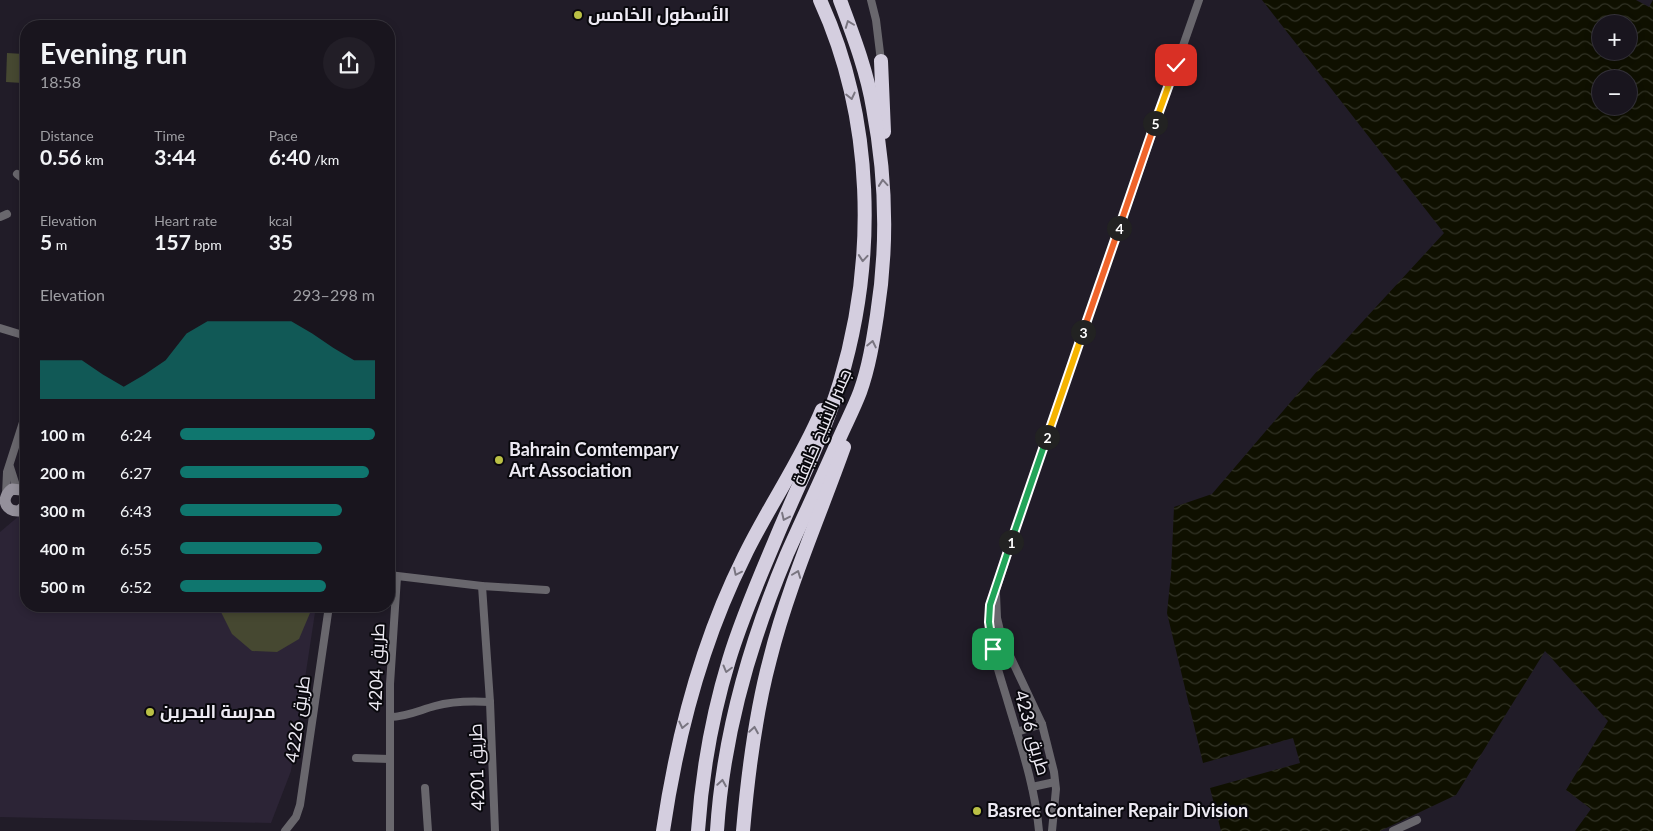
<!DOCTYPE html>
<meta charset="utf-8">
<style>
body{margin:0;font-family:Lato,Cairo,sans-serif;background:#221e27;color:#f1f3f6;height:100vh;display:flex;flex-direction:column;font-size:19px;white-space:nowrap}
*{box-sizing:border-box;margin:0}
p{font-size:16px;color:#9f9fa4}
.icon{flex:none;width:28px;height:28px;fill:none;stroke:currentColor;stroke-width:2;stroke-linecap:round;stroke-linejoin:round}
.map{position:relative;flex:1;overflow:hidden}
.sheet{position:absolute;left:20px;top:20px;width:375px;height:592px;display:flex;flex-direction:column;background:#19151e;border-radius:20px;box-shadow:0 2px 8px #0003,0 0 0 1px #37343c}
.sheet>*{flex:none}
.buttons{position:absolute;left:1592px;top:15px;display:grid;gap:10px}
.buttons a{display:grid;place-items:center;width:45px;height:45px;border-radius:50%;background:#19151e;box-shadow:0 2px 8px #0003,0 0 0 1px #37343c;font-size:25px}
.pin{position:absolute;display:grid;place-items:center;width:42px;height:42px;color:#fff;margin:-21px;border-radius:10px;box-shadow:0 2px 8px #0006}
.km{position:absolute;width:25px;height:25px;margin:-12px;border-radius:50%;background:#222;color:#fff;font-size:14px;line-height:25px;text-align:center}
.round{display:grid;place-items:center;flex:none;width:52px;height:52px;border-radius:26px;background:#221e27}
.head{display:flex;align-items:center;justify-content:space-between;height:85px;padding:0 20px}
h1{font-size:28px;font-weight:700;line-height:38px}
.stats{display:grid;grid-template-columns:repeat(3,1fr);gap:8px;height:85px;padding:5px 20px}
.stats div{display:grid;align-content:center}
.stats b{font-size:21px;font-weight:700}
.stats small{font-size:14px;font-weight:400}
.stats p{font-size:14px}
.chart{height:140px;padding:10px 20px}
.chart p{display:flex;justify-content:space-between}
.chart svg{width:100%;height:90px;margin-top:5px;fill:#0f766e;opacity:.7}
ul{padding:0 20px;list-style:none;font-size:16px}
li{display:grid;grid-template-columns:80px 60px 1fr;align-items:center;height:38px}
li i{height:12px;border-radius:6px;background:#0f766e}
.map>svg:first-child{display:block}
.built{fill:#2c2436}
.green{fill:#464831}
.water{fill:url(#water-waves);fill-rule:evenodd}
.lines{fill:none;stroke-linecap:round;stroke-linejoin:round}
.street{stroke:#69676d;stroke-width:8}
.secondary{stroke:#94909b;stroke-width:11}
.highway{stroke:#d4cedf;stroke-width:14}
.oneway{stroke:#797580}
.split-1-casing{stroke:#fff;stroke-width:10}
.split-2-casing{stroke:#fff;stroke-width:10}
.split-3-casing{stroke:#fff;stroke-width:10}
.split-4-casing{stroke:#fff;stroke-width:10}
.split-5-casing{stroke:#fff;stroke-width:10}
.split-6-casing{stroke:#fff;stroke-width:10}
.split-1{stroke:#22a559;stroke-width:6}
.split-2{stroke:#22a559;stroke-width:6}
.split-3{stroke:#f5b400;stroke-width:6}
.split-4{stroke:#f0652b;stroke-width:6}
.split-5{stroke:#f0652b;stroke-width:6}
.split-6{stroke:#f5b400;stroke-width:6}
.poi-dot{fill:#bac045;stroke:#09080d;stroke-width:2}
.labels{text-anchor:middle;stroke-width:4;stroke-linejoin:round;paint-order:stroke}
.poi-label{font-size:18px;font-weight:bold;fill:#edeaf3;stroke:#09080d;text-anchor:start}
.street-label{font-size:18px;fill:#edeaf3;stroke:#09080d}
</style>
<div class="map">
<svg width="1653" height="831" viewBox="0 0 1653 831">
<defs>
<pattern id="water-waves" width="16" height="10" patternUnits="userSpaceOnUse" patternTransform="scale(1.25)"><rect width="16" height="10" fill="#0f1000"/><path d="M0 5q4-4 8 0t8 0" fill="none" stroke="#323326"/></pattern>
</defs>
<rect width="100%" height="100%" fill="#211c28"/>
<!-- built -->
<polygon class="built" points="26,510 26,606 316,606 291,771 271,823 0,817 0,532"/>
<!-- green -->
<g class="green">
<polygon points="7,53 24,54 22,83 6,82"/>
<polygon points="218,606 308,606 310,613 299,639 277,652 252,651 232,634"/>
</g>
<!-- water -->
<path class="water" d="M 1262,0 L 1636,0 L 1649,7 L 1653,0 L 1653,831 L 1575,831 L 1591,809 L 1566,790 L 1608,721 L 1545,651 L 1456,795 L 1380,831 L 1221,831 L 1210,788 L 1300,763 L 1293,738 L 1203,763 L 1167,613 L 1171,574 L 1174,507 L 1212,494 L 1318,370 L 1444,233 ZM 1601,24 L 1629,24 L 1629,51 L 1601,51 ZM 1601,79 L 1629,79 L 1629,106 L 1601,106 Z"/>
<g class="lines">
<!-- street -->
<g class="street">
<polyline points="871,0 876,20 881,61"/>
<polyline points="17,174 26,181"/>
<polyline points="0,217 7,214"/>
<polyline points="0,328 26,336"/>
<polyline points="10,467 17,489"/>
<polyline points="6,495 7,472 26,413"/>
<polyline points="389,575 482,586 546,590"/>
<polyline points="482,586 490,702 495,831"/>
<polyline points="996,594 997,618 1002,639 1042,724 1054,772 1056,789 1052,831"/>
<path d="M 390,717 C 406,717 420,710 435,706 C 453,701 472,701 490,702"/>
<polyline points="1017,732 1042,724"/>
<polyline points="356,758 390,759"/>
<polyline points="1032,787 1055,782"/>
<polyline points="425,788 428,831"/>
<polyline points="285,831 296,817 300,805 329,606"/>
<polyline points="390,831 390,684 397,577"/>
<path d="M 1039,831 C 1035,786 1020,743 1007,699 C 998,669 986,637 991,605 L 1045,441 L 1199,0"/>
<polyline points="1393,831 1417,820"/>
</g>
<!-- secondary -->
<path class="secondary" d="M 26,494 L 21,490 L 12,489 C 0,498 5,512 19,511 L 26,505"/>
<!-- highway -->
<g class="highway">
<polyline points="881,61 884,132"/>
<path d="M 663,831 C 677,736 701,643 744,557 C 768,507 801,461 822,410"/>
<path d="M 698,831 C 702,773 712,716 729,660 C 741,620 758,581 774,543 C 796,489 823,438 840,382 C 877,259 874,118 820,0"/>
<path d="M 717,831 C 723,735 750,642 787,554 C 804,516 822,478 839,439 C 846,423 854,408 860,392 C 869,367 873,341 877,315 C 888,246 886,176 873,108 C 867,71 853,35 840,0"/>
<path d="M 743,831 C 748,773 755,715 770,659 C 788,587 819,517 844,447"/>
</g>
</g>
<!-- one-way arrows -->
<defs><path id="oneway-chevron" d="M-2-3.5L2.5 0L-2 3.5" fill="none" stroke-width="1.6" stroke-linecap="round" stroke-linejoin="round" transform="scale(1.25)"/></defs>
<g class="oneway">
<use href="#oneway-chevron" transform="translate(849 24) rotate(-111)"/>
<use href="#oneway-chevron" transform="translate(851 96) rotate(77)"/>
<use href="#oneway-chevron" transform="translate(883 183) rotate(-95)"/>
<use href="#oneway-chevron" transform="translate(863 258) rotate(95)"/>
<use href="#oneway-chevron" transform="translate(872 344) rotate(-78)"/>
<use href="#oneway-chevron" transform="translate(785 517) rotate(115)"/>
<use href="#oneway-chevron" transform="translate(737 572) rotate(116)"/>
<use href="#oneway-chevron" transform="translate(797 574) rotate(-69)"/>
<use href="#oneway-chevron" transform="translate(727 669) rotate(105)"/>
<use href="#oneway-chevron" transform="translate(683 725) rotate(103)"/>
<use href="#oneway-chevron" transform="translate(754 730) rotate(-81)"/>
<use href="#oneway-chevron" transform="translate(722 783) rotate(-81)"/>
</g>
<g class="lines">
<!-- split-1 casing -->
<g class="split-1-casing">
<polyline id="split-1" points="993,649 989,622 990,605 1011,542"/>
</g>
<!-- split-2 casing -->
<g class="split-2-casing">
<polyline id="split-2" points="1011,542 1047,437"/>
</g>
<!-- split-3 casing -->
<g class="split-3-casing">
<polyline id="split-3" points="1047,437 1083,332"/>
</g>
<!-- split-4 casing -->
<g class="split-4-casing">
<polyline id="split-4" points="1083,332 1119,228"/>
</g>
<!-- split-5 casing -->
<g class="split-5-casing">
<polyline id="split-5" points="1119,228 1155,123"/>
</g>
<!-- split-6 casing -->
<g class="split-6-casing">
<polyline id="split-6" points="1155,123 1176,65"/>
</g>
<!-- split-1 -->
<use href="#split-1" class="split-1"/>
<!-- split-2 -->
<use href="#split-2" class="split-2"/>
<!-- split-3 -->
<use href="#split-3" class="split-3"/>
<!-- split-4 -->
<use href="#split-4" class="split-4"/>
<!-- split-5 -->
<use href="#split-5" class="split-5"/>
<!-- split-6 -->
<use href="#split-6" class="split-6"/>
</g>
<!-- markers -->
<g class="poi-dot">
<circle cx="578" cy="15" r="5"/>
<circle cx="499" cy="460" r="5"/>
<circle cx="150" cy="712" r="5"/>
<circle cx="977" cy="811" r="5"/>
</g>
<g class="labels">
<!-- poi labels -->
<g class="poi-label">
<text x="588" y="21">الأسطول الخامس</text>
<text x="509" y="456">Bahrain Comtempary<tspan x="509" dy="21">Art Association</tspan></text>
<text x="160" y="718">مدرسة البحرين</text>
<text x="987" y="817">Basrec Container Repair Division</text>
</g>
<!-- street labels -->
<g class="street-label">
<text transform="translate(822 427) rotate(-67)" y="6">جسر الشيخ خليفة</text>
<text transform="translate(377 667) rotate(-88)" y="6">طريق 4204</text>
<text transform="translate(298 719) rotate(-82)" y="6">طريق 4226</text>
<text transform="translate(1032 733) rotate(74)" y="6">طريق 4236</text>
<text transform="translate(477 767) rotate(-92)" y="6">طريق 4201</text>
</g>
</g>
</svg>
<div class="buttons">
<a>+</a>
<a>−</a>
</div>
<div class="pin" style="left:993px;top:649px;background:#1e9e55"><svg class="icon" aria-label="arrive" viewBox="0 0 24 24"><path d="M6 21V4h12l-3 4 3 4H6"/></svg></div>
<div class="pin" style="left:1176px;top:65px;background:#d93025"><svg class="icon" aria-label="check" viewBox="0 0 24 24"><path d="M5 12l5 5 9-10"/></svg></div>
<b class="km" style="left:1011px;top:542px">1</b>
<b class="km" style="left:1047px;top:437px">2</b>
<b class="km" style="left:1083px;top:332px">3</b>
<b class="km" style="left:1119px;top:228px">4</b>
<b class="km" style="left:1155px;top:123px">5</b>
<section class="sheet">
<div class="head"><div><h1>Evening run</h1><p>18:58</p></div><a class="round"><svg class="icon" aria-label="share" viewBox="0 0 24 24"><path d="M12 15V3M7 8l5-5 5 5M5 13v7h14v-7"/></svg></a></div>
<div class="stats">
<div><p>Distance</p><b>0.56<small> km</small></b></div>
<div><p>Time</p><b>3:44</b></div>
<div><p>Pace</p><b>6:40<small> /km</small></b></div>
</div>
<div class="stats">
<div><p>Elevation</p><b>5<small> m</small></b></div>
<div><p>Heart rate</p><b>157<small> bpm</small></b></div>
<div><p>kcal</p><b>35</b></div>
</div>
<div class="chart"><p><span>Elevation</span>293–298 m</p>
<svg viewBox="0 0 160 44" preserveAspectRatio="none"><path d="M0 44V25L10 25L20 25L30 32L40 38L50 32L60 25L70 12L80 6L90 6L100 6L110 6L120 6L130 12L140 19L150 25L160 25V44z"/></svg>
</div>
<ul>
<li><b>100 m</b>6:24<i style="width:100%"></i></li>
<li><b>200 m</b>6:27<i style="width:97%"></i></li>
<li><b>300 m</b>6:43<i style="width:83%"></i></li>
<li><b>400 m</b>6:55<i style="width:73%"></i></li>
<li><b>500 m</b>6:52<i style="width:75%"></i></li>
</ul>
</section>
</div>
